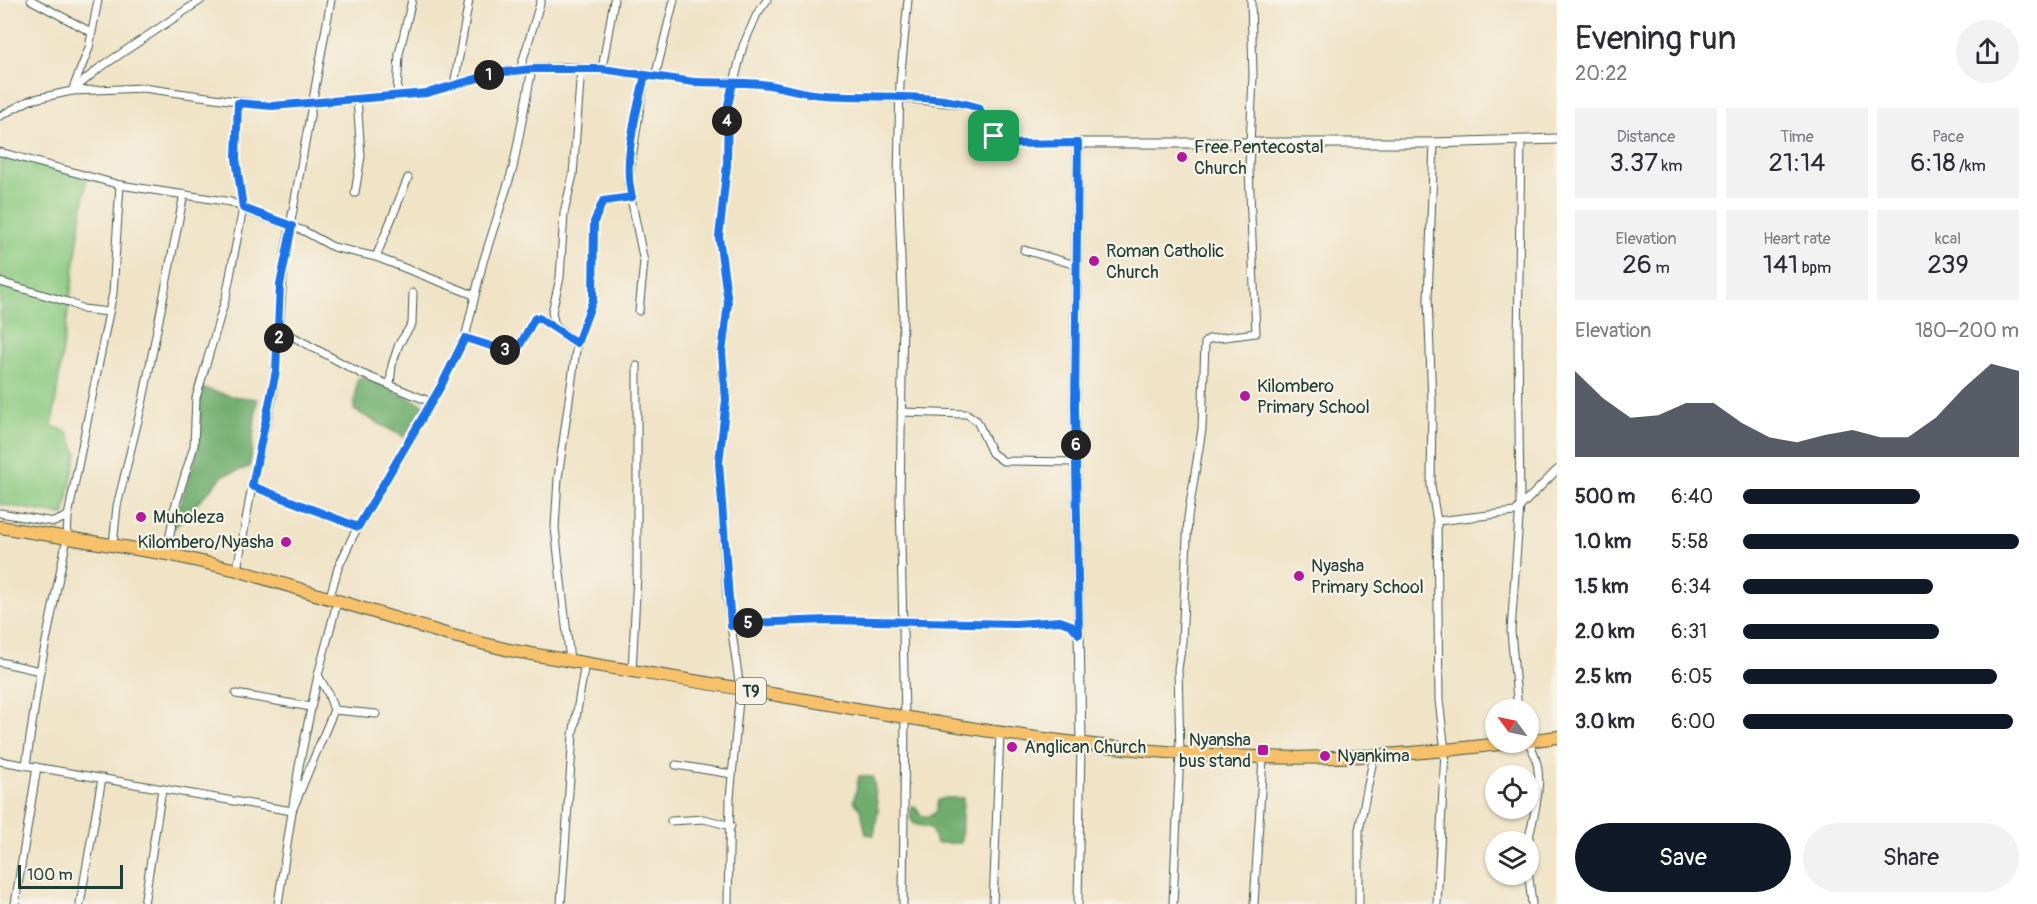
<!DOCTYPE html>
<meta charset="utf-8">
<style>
body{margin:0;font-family:Pangolin,sans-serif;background:#f2f2f3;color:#2b2b33;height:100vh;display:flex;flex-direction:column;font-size:22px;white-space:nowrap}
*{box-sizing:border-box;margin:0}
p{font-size:20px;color:#7c7c81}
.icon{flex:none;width:33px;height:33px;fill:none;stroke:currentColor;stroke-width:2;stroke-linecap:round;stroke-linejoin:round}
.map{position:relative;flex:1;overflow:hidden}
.drawer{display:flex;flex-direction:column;background:#fff;width:480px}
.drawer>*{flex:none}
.needle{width:39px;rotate:303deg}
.tools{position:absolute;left:1485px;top:699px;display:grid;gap:12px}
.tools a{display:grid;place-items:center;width:54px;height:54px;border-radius:50%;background:#fff;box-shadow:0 2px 4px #0004;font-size:30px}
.scale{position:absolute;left:18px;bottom:15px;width:105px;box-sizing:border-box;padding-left:6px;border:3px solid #1f3d34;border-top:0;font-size:16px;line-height:21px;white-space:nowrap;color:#1f3d34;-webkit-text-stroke:4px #f7f3e8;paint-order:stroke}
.pin{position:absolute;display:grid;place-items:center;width:51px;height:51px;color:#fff;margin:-26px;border-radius:12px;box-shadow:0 3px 9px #0006}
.km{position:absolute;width:30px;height:30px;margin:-15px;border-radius:50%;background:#222;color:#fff;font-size:16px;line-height:30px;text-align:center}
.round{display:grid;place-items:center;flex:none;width:63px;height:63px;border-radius:32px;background:#f2f2f3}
.head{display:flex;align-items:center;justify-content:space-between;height:102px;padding:0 18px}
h1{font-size:33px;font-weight:600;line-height:45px}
.stats{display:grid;grid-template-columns:repeat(3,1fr);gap:9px;height:102px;padding:6px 18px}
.stats div{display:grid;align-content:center;border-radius:0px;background:#f2f2f3;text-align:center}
.stats b{font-size:26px;font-weight:600}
.stats small{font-size:16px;font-weight:400}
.stats p{font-size:16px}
.chart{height:168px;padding:12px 18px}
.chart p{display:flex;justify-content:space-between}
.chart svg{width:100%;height:108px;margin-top:6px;fill:#111827;opacity:.7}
.action{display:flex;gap:12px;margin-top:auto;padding:12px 18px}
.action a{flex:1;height:69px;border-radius:36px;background:#111827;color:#fff;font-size:24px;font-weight:600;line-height:69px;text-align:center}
.action a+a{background:#f2f2f3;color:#2b2b33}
ul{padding:0 18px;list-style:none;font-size:20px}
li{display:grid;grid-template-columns:96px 72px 1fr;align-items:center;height:45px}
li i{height:15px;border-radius:8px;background:#111827}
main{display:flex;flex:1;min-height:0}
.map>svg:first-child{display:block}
.green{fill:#8ac97f;stroke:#54835a;stroke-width:1.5}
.forest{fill:#6fad6e;stroke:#477551;stroke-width:1.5}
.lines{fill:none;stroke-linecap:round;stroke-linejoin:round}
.minor-casing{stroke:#3e564a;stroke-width:9}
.tertiary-casing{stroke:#3e564a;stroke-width:11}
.trunk-casing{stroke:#3e564a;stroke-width:14}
.minor{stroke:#fff;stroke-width:7}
.tertiary{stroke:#fff;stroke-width:9}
.trunk{stroke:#f6c16b;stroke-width:12}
.route-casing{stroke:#fff;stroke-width:12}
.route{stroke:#1a73e8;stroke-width:8}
.poi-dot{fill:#b5179e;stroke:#f7f3e8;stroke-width:2}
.labels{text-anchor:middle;stroke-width:4.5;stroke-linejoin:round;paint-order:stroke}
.shield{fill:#f7f3e8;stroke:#60746a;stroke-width:1.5}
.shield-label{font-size:16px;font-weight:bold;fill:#1f3d34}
.poi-label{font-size:18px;fill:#1f3d34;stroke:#f7f3e8;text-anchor:start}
</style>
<main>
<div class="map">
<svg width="1557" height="904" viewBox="0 0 1557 904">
<rect width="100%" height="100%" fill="#f7f3e8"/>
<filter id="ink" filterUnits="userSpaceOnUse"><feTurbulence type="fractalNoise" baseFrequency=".0167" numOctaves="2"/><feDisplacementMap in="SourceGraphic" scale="12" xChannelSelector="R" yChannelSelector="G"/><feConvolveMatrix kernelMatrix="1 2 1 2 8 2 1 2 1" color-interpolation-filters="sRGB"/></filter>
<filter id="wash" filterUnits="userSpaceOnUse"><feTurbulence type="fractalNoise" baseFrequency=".008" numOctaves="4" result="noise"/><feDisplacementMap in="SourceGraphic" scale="24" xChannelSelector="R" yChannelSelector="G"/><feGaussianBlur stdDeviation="1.35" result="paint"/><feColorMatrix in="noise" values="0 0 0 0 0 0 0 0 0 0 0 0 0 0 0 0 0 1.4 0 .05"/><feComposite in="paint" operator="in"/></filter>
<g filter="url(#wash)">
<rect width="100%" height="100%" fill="#f0e3c6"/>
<!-- green -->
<polygon class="green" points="0,153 87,176 52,426 68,432 77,453 64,515 0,504"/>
<!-- forest -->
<g class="forest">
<polygon points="362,376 424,405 404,437 354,410 357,380"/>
<path d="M 202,388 L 231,396 L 257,399 L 250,467 L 224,475 L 172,530 C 179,502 191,477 198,449 C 203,429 196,408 202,388 Z"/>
<polygon points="859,776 873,777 878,810 874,835 866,834 861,810 854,801"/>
<polygon points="946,798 963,798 961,843 936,843 931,828 914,824 910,817 912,806 915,807 921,816 930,816 936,811 938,800"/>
</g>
</g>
<g filter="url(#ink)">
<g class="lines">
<!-- minor casing -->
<g class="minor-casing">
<g id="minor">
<polyline points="31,0 91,32"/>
<polyline points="98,0 89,48 72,91 143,88 272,106 427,93 496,73 564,67 602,69 694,82 761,84 821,95 900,98 968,105 979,108 994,136 1005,144 1078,143"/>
<polyline points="331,0 285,254 279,329 360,373 431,402"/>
<polyline points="602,69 614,0"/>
<polyline points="520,70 541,0"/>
<polyline points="655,77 674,0"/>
<polyline points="454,85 469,0"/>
<polyline points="397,95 399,54 412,0"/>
<polyline points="0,116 30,100 72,91 98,69 201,0"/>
<polyline points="1434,143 1428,299 1432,402 1431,486 1437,521 1439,700 1445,751 1437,904"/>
<polyline points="0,152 120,185 113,293 68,516 67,538 40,671 26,765"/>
<polyline points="120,185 231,202 250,212 304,231 333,247 376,257 474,295"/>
<polyline points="355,193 361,156 357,98"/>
<polyline points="1024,250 1076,265"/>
<polyline points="376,257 408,178"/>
<polyline points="0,282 68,302 83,309 108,312"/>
<polyline points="639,311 644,262 628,183 645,75"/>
<polyline points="465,338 511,352 517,350 535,318 555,326"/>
<polyline points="577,343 555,326 552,312 560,278 564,213 573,175 581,69"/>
<polyline points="390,385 392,365 399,344 412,324 413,293"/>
<polyline points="901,412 967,414 977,421 992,453 1003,461 1077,462"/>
<polyline points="252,486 358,527"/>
<polyline points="0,513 54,522 68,516"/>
<polyline points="1437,521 1515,512 1557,470"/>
<polyline points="113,545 117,506 143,400 184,194"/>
<polyline points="167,554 174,510 194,446 196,398 226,297 243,208 236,158 238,103"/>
<polyline points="237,570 252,486 273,394 279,329"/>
<polyline points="329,600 338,568 353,536 441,386 465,338 483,262 513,168 532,69"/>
<polyline points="731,626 750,623 828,620 1016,624 1060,621 1071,625 1079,634"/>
<polyline points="570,661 555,528 558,478 577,343 593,300 594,222 603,201 632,197"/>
<polyline points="0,662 40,671"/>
<polyline points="632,671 637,575 637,366"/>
<polyline points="236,694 311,707"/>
<polyline points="334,710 376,714"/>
<polyline points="1518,710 1511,631 1520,504 1518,342 1521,140"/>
<polyline points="0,761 292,811 334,710 328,693 318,675"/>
<polyline points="676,765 732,774"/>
<polyline points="671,821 704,819 731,826"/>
<path d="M 1528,842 C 1535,809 1548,772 1528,742"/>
<polyline points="1528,869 1532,904"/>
<polyline points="15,904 37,767"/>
<polyline points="80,904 102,778"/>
<polyline points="144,904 162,789"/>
<polyline points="278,904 299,766 318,675 337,603"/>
<polyline points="561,904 573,735 585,663"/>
<polyline points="728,904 730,798 740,689 727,597 719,463 726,400 722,353 728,303 719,237 727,165 728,106 743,46 757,14 767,0"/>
<polyline points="903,904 905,717 900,498 903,314 898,176 900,82 908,0"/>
<polyline points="993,904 1000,732"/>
<polyline points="1078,904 1081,744"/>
<polyline points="1173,904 1180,753 1178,669 1182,642 1188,517 1202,429 1205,342 1209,339 1256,333 1249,169 1253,75 1251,0"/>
<polyline points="1254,904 1263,758"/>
<polyline points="1359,904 1359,830 1374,755"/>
</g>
</g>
<!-- tertiary casing -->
<g class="tertiary-casing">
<polyline id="tertiary" points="1081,744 1075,406 1078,143 1434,143 1557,139"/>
</g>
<!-- trunk casing -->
<g class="trunk-casing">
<g id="trunk">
<path d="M 0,527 L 167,554 L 237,570 L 449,635 L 509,650 C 595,666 680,678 766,693 C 929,722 1094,753 1261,757 C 1346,760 1431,753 1515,742"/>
<polyline points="1528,741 1557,737"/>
</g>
</g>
<!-- minor -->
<use href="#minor" class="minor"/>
<!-- tertiary -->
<use href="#tertiary" class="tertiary"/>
<!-- trunk -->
<use href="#trunk" class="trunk"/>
</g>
</g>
<g class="lines" filter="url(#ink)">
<!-- route casing -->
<g class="route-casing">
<path id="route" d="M 994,136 L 979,108 C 935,93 871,98 824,95 C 803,94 782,86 761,84 C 739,82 718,83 696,82 L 694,82 L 602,69 L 532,69 L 496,73 L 427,93 L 272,106 L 238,103 L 236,158 L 243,208 L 292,226 L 280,285 L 276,371 L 252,486 L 358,527 L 441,386 L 465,338 L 511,352 L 517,350 L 535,318 L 539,318 L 577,343 L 593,300 L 594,222 L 603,201 L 632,197 C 622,160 637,112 645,75 L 694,82 L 696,82 L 733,83 L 728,105 L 727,165 L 719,237 L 728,303 L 722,353 L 726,400 L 719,463 L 731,626 L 750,623 L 828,620 L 1016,624 L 1060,621 L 1071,625 L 1079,634 L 1075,406 L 1078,143 L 1005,144 L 994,136"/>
</g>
<!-- route -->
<use href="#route" class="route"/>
</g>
<!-- markers -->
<g class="poi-dot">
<circle cx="1182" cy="157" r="6"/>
<circle cx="1094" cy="261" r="6"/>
<circle cx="1245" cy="396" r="6"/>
<circle cx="141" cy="517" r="6"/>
<circle cx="286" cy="542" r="6"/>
<circle cx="1299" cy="576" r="6"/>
<circle cx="1012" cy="747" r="6"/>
<rect x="1257" y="744" width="12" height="12" rx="3"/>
<circle cx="1325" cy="756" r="6"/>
</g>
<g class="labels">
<!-- shield labels -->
<rect class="shield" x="736" y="678" width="30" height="26" rx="4.5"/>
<g class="shield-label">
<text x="751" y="697">T9</text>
</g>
<!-- poi labels -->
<g class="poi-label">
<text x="1194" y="153">Free Pentecostal<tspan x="1194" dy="21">Church</tspan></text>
<text x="1106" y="257">Roman Catholic<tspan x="1106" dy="21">Church</tspan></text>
<text x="1257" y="392">Kilombero<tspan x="1257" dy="21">Primary School</tspan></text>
<text x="153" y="523">Muholeza</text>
<text x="274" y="548" text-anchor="end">Kilombero/Nyasha</text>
<text x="1311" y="572">Nyasha<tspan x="1311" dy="21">Primary School</tspan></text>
<text x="1251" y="746" text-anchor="end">Nyansha<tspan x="1251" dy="21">bus stand</tspan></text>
<text x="1024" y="753">Anglican Church</text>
<text x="1337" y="762">Nyankima</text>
</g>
</g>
</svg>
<div class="tools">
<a><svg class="needle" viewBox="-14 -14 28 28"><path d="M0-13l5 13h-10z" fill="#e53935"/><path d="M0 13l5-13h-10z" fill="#7c7c81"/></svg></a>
<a><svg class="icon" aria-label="locate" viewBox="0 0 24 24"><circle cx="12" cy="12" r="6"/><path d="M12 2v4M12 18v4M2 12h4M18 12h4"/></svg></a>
<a><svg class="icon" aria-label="layers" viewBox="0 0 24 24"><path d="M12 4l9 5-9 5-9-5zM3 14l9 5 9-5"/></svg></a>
</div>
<div class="scale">100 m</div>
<div class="pin" style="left:994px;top:136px;background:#1e9e55"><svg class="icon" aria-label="arrive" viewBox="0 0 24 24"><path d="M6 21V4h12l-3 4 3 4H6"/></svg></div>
<b class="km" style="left:489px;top:75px">1</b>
<b class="km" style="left:279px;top:338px">2</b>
<b class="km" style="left:505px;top:350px">3</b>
<b class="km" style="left:727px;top:121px">4</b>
<b class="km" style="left:748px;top:623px">5</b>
<b class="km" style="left:1076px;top:445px">6</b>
</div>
<section class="drawer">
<div class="head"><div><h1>Evening run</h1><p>20:22</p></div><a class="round"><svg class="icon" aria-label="share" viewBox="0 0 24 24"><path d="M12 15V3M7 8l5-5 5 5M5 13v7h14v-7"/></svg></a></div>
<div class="stats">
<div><p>Distance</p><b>3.37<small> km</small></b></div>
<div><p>Time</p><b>21:14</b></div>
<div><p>Pace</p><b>6:18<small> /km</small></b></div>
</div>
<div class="stats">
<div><p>Elevation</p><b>26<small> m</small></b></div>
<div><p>Heart rate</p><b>141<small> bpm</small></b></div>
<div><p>kcal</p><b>239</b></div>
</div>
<div class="chart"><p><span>Elevation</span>180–200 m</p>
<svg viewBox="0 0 160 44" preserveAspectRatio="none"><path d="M0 44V9L10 20L20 28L30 27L40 22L50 22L60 30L70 36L80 38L90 35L100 33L110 36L120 36L130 28L140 16L150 6L160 9V44z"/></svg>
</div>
<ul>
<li><b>500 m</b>6:40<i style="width:64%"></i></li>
<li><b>1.0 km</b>5:58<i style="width:100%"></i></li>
<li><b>1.5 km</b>6:34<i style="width:69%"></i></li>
<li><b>2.0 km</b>6:31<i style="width:71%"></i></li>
<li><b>2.5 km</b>6:05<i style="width:92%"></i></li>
<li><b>3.0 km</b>6:00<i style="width:98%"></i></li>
</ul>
<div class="action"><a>Save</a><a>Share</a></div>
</section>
</main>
